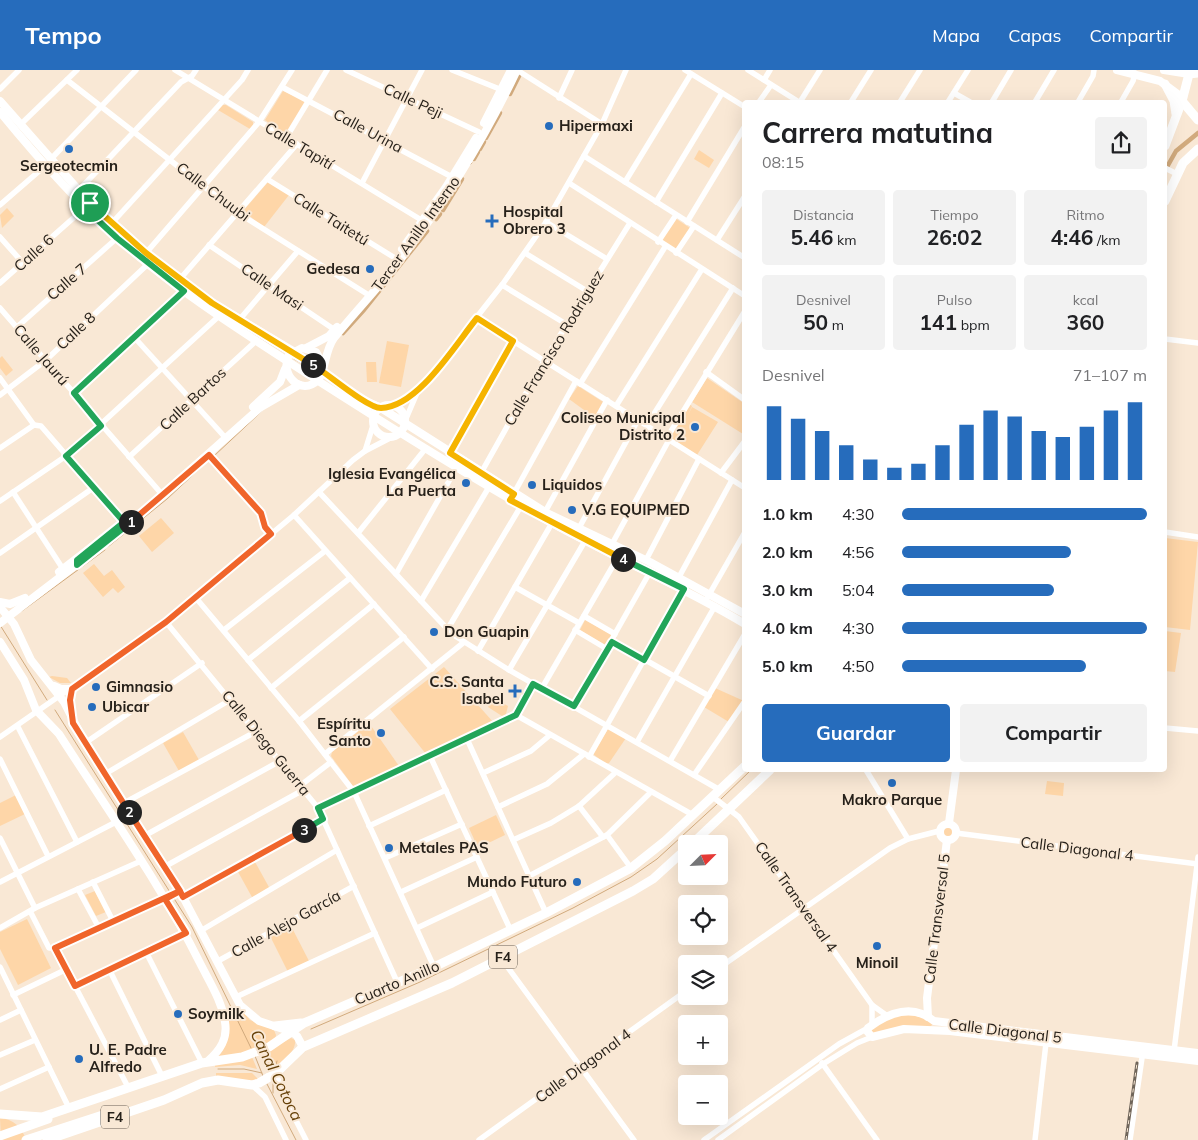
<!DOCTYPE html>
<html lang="es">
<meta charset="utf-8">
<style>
body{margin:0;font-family:Mulish,sans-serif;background:#f2f2f2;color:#202124;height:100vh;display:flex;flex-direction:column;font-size:19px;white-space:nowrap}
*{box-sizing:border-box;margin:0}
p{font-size:16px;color:#757577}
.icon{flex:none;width:28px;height:28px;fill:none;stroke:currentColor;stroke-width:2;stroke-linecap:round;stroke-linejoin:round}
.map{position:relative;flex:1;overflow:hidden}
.details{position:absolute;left:742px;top:30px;width:425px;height:672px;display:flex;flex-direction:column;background:#fff;border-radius:5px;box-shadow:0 5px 20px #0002}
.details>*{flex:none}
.needle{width:32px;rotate:66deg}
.controls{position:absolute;left:678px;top:765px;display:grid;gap:10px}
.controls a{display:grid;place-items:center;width:50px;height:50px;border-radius:5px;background:#fff;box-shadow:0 5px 20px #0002;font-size:25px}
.pin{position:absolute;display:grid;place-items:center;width:42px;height:42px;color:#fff;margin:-21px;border:2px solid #fff;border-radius:50%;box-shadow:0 1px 5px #0007}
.km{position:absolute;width:25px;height:25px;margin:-12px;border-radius:50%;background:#222;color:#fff;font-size:14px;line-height:25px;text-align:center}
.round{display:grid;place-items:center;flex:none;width:52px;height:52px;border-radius:5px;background:#f2f2f2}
.head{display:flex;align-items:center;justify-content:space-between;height:85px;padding:0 20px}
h1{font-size:28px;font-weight:700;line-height:38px}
.figures{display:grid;grid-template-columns:repeat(3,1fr);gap:8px;height:85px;padding:5px 20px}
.figures div{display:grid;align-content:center;border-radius:5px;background:#f2f2f2;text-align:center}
.figures b{font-size:21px;font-weight:700}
.figures small{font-size:14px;font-weight:400}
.figures p{font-size:14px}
.chart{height:140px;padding:10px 20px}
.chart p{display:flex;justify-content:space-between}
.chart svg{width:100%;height:90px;margin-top:5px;stroke:#266cbc;stroke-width:6}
.button{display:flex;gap:10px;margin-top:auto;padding:10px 20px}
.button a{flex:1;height:58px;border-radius:5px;background:#266cbc;color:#fff;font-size:20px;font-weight:700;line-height:58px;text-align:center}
.button a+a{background:#f2f2f2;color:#202124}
ul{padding:0 20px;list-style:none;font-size:16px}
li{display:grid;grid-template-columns:80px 60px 1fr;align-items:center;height:38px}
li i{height:12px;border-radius:6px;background:#266cbc}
header{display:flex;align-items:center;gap:30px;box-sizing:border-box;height:70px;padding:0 25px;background:#266cbc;color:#fff}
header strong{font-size:24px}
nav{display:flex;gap:28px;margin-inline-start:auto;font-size:18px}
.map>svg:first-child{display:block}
.green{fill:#fed6a8}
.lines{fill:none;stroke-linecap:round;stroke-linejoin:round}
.stream{stroke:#d1aa7d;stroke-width:1}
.canal{stroke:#d1aa7d;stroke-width:4.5}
.minor{stroke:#fff;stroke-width:5.5}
.major{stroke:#fff;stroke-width:8}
.highway{stroke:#fff;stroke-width:9}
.rail-casing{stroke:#6f655a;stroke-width:3}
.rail{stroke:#f9e8d5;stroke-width:1;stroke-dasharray:4;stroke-linecap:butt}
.split-1-casing{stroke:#fff;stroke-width:10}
.split-2-casing{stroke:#fff;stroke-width:10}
.split-3-casing{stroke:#fff;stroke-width:10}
.split-4-casing{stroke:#fff;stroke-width:10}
.split-5-casing{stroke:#fff;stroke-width:10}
.split-6-casing{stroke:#fff;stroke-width:10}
.split-1{stroke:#22a559;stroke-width:6}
.split-2{stroke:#f0652b;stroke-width:6}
.split-3{stroke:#f0652b;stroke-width:6}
.split-4{stroke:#22a559;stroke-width:6}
.split-5{stroke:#f5b400;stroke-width:6}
.split-6{stroke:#f5b400;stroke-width:6}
.poi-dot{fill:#266cbc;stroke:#f9e8d5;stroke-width:2}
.labels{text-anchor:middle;stroke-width:4;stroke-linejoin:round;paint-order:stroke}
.shield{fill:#f9e8d5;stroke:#665d52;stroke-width:1}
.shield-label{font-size:14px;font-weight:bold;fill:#27211a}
.street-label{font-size:15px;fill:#27211a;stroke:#f9e8d5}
.poi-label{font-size:15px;font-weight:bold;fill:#27211a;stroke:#f9e8d5;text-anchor:start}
.water-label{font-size:16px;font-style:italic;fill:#653f06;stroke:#f9e8d5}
</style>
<header>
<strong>Tempo</strong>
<nav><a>Mapa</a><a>Capas</a><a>Compartir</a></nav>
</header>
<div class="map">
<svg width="1198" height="1070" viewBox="0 0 1198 1070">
<rect width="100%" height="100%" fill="#f9e8d5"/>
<!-- green -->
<g class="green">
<polygon points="283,21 306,31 286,66 265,50"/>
<polygon points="222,35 226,35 253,52 253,55 250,59 218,40"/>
<polygon points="699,80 714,90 709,98 694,89"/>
<polygon points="268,112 289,125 264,157 243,141"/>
<polygon points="7,138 14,146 2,158 0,145"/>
<polygon points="675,148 690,158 676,180 660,170"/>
<polygon points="387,271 409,275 401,317 379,313"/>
<polygon points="2,286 13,300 6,306 0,298 0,288"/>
<polygon points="366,292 376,292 377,312 367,312"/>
<polygon points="707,308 745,334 745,361 743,364 692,332"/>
<polygon points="578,316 603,332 595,348 569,329"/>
<polygon points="689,334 692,336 688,345 692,337 718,352 697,385 670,368"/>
<polygon points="161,448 174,463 152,482 139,466"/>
<polygon points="1165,468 1198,472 1190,560 1165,557"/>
<polygon points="94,494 104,506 112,500 125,517 118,523 113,518 103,527 83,503"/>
<polygon points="585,550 612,565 605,575 580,560"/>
<polygon points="1165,561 1181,563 1175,602 1165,601"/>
<polygon points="444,597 494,653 426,684 390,639"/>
<polygon points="52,606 67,608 71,613 60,613 49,607"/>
<polygon points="715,618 744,631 729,652 704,637"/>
<polygon points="493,628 508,636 505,648 488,637"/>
<polygon points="369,653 399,696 357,717 353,716 331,686 332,682"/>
<polygon points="608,659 626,668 609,693 606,694 593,684"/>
<polygon points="183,662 199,690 179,701 163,673"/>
<polygon points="1047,711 1064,713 1063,726 1045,724"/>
<polygon points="16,725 25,744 0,756 0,733"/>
<polygon points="496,745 505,765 478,778 469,758"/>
<circle cx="948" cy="761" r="6"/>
<polygon points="254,790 270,819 253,829 237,800"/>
<polygon points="95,821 106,842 96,846 85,825"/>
<polygon points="27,849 51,898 18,915 0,879 0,862"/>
<polygon points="290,854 309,891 288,902 270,866"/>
<path d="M 240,938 L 250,950 L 274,960 L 276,965 L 275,970 L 242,984 L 217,988 C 230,974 229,961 227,943 Z"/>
<path d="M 903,944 L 919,945 L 931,952 L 932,955 L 929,958 L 873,965 L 871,961 C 878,949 891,947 903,944 Z"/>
<path d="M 291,968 L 295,970 C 297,982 278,997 268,1004 L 261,984 Z"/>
<polygon points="252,987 257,999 240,995 215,997 215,994"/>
<polygon points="216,1003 252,1003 258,1009 248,1011 216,1006"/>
<path d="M 0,1048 C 13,1049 22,1057 26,1070 L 1,1070 Z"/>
</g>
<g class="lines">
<!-- stream -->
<g class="stream">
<polyline points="470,95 472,93"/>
<polyline points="242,257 285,283"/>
<polyline points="294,289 303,294 304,297"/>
<polyline points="214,386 262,341"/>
<polyline points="109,476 167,429 209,390"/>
<polyline points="22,541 105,480"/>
<polyline points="0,555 47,630"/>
<polyline points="55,640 192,857 251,978"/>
<polyline points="721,729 751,700"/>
<polyline points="311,959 420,912 573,838 631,807 657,789 717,734"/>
<polyline points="255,986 263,1006"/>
<polyline points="275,998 277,991"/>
<polyline points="218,999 244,999 262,1003"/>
<polyline points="267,1014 296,1070"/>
<polyline points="273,1023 273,1009"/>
</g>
<!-- canal -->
<g class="canal">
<polyline points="510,24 519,6"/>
<polyline points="486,68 500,43"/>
<polyline points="480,79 484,72"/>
<polyline points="474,89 478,82"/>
<polyline points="1167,97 1176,81 1198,63"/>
<polyline points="443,140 462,109"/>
<polyline points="436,149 440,144"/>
<polyline points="343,263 363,241 427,161"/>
</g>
<!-- minor -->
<g class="minor">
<polyline points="175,0 423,151"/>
<polyline points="346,0 479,62"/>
<polyline points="452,0 502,20"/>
<polyline points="517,0 602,54"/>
<polyline points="685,0 745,37"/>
<polyline points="748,0 799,32"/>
<polyline points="67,10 238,143 367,224"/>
<polyline points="764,10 770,0"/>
<polyline points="282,17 452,107"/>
<polyline points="0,19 19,0"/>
<polyline points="954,23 970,32"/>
<polyline points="559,28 572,0"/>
<polyline points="759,32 771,15"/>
<polyline points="800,32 820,0"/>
<polyline points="851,32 871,0"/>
<polyline points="900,32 920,0"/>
<polyline points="948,32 968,0"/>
<polyline points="992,32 1011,0"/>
<polyline points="1035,32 1054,0"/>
<polyline points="1078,32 1093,6 1094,0"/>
<polyline points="1121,32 1133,11 1135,3"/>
<polyline points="20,55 77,0"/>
<polyline points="286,68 327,0"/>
<polyline points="584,86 745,188"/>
<polyline points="50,90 136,0"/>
<polyline points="1165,98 1177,104"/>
<polyline points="267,109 395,188"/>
<polyline points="625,112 691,4"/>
<polyline points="362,113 422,0"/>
<polyline points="569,113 745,226"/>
<polyline points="79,120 181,12 192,6 196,0"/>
<polyline points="656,132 722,23"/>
<polyline points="0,135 45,96"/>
<polyline points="546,152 607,189"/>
<polyline points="687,152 745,56"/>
<polyline points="112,153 242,10 248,0"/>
<polyline points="0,167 23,193"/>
<polyline points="717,170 745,126"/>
<polyline points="658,172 676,145"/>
<polyline points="209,175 335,260"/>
<polyline points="146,183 259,52 292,0"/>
<polyline points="525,183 587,221"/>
<polyline points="676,183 694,156"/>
<polyline points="180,209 297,74"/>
<polyline points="0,213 88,135"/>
<polyline points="502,215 566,254"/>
<polyline points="0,238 160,422"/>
<polyline points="477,248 745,418"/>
<polyline points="234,256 298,181"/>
<polyline points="17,257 117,168"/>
<polyline points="134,267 223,365"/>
<polyline points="1165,269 1198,273"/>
<polyline points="706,302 745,330"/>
<polyline points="0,308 34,355 41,356 124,452"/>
<polyline points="580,314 665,177"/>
<polyline points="74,323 184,221"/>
<polyline points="0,325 46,290 149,193"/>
<polyline points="393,336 415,324"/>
<polyline points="616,336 702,199"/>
<polyline points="405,351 417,323 502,215 546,152 602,54 626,0"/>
<polyline points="647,355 733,218"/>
<polyline points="0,378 34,355"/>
<polyline points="365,381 374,352"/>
<polyline points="450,383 513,271"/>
<polyline points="209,385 261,443 265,457 271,464"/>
<polyline points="129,387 256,271"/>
<polyline points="481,403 544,291 630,153"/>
<polyline points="721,403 745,371"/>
<polyline points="13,422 63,499"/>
<polyline points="319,422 452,564 509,600 720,720"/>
<polyline points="513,425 576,311"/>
<polyline points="0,431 66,386 219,246"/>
<polyline points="545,442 607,330"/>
<polyline points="294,445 432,599"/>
<polyline points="579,458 638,350"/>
<polyline points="1165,462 1198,467"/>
<polyline points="358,463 426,378"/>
<polyline points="612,474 669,370 668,366 745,241"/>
<polyline points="0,483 93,418"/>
<polyline points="646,490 699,389"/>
<polyline points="396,504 457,397"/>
<polyline points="679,507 732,410"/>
<polyline points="515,517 579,553"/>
<polyline points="196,528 299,651 354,722 434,897"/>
<polyline points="706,530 745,462"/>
<polyline points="421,531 489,417"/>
<polyline points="584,546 615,564"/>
<polyline points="166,552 318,738 398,914"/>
<polyline points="224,560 325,481"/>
<polyline points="447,560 521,436"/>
<polyline points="575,560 607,579"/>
<polyline points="612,571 709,626"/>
<polyline points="478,581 552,453"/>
<polyline points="248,590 350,508"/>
<polyline points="509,600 585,471"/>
<polyline points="271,618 374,534"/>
<polyline points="542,618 618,487"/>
<polyline points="574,636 650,502"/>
<polyline points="516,645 693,745"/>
<polyline points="299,651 404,567"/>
<polyline points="18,657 77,772"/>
<polyline points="1165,658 1198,661"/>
<polyline points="0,667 166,552 294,445 353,390 365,381 394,366"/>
<polyline points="467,669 546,843"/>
<polyline points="637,672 715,536"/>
<polyline points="85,673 202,593"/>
<polyline points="325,684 463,573"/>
<polyline points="430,686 511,861"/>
<polyline points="589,687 684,519"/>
<polyline points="0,689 48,786"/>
<polyline points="670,691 745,564"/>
<polyline points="866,700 908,769"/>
<polyline points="483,703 531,681 550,665"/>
<polyline points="105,704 230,630"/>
<polyline points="694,705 745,631"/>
<polyline points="301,715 331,692"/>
<polyline points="713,727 739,747 872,935 886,945"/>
<polyline points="124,733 257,661"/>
<polyline points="579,736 603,767"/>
<polyline points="498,737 547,714 584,684"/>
<polyline points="318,738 516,645 533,614"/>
<polyline points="369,756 446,720"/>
<polyline points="956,763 1198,794"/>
<polyline points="607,765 631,798"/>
<polyline points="144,766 280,691"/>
<polyline points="0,768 35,838"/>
<polyline points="513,770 551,753 579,736 616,702"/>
<polyline points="385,788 462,754"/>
<polyline points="164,797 305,719"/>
<polyline points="529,806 607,765 651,722"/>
<polyline points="0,812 116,752"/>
<polyline points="93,812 113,851"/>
<polyline points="78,819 99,858"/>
<polyline points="401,822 477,787"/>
<polyline points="183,827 323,749"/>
<polyline points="31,843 49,878 55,878 128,1017"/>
<polyline points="0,858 35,838 141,791"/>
<polyline points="417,858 493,822"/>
<polyline points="202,860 337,780"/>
<polyline points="55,878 165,829"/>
<polyline points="146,882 202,993"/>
<polyline points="501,888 634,1070"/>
<polyline points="218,891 354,816"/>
<polyline points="0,897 69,1038"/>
<polyline points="719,898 890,778 908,769 939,761"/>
<polyline points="109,899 162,1006"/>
<polyline points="75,916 185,863"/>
<polyline points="13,925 67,899"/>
<polyline points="236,927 375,863"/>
<polyline points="872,935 872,954"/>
<polyline points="0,950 21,940"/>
<polyline points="1174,981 1198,787"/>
<polyline points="0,985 35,970"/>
<polyline points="822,993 877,1070"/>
<polyline points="276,1003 284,1027 306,1070"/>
<polyline points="252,1015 265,1027 286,1070"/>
<polyline points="0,1019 49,997"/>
<polyline points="479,1070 686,921"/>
<polyline points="704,1070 839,974 868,958"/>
<polyline points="718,1070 823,994 857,973 872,967"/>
<polyline points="1035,1070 1046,973"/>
<polyline points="1130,1070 1143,981"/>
</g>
<!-- major -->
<g class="major">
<polyline points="1117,0 1160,11 1183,28"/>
<polyline points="1164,0 1189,4"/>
<polyline points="0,31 90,133 146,183 213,233 293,281 361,329 381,338 545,442 650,492 745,544"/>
<path d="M 0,42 C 36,86 73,128 115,166 C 175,220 244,263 312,307 C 390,357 469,407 550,452 C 615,488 682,516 745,554"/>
<polyline points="484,53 511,0"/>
<polyline points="402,179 446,117 476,68"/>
<polyline points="306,278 329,266 337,257"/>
<path d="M 323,295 L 316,282 L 302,278 L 289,285 C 279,304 301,327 318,310 C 326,301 324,282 334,268 C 355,242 379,217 400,190 C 446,131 485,68 517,0"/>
<circle cx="389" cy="351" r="16"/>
<polyline points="253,337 280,312 285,299"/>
<polyline points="59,502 115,459"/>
<polyline points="0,532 10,534 25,528"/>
<polyline points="0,537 14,554 31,590 64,632 85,673 183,827 240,935 259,951 292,962 297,966 303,977"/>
<polyline points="0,553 127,456 261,337 299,315"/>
<path d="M 0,572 L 24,610 L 36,640 L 59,664 C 107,739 160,813 200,893 C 209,911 222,931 225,952 C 228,969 220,980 208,991"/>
<polyline points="54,616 61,619 72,619 70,640"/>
<polyline points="949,753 956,700"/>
<circle cx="948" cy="762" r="8"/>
<polyline points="928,947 927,928 947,770"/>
<path d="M 1198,983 L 934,951 C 912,933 888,943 868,958 L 867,961 L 872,967 L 904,959 L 950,961 L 1198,991"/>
</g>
<!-- highway -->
<g class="highway">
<polyline points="1165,14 1174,31 1176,44"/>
<polyline points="1182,31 1198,50"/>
<polyline points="1165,76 1182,31 1189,4 1198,3"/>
<polyline points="1165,131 1183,93 1198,79"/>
<polyline points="692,774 770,700"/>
<polyline points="275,956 301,953"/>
<polyline points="0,1044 42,1047 202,993 242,987 269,977 304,953 434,897 546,843 631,798 665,771 745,696"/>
<polyline points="0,1066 48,1049"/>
<polyline points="26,1070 115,1041"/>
<polyline points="47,1070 164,1030 202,1013 218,1010 252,1015 259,1013 276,1003 303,977 452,913 633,821 653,809 686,779"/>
</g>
<!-- rail casing -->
<g class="rail-casing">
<polyline id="rail" points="1126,1070 1137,993"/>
</g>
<!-- rail -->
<use href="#rail" class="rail"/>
</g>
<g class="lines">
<!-- split-1 casing -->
<g class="split-1-casing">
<polyline id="split-1" points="90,133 85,138 89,142 117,168 184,221 74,323 101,356 66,386 124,452 77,490 77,495 131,452"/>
</g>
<!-- split-2 casing -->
<g class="split-2-casing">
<polyline id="split-2" points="129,742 73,653 70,630 72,619 166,552 271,464 265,457 261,443 209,385 131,452"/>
</g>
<!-- split-3 casing -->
<g class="split-3-casing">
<polyline id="split-3" points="129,742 180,821 165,829 186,863 75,916 55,878 180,821 183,827 304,760"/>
</g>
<!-- split-4 casing -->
<g class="split-4-casing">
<polyline id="split-4" points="304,760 323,749 318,738 516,645 533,614 574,636 612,572 644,590 684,519 623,489"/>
</g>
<!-- split-5 casing -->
<g class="split-5-casing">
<path id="split-5" d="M 313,295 C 327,303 367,338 381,338 C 418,337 455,275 477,248 L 513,271 L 450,383 L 514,424 L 510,430 L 623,489"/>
</g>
<!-- split-6 casing -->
<g class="split-6-casing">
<polyline id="split-6" points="90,133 146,183 212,233 313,295"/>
</g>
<!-- split-1 -->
<use href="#split-1" class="split-1"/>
<!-- split-2 -->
<use href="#split-2" class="split-2"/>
<!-- split-3 -->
<use href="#split-3" class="split-3"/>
<!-- split-4 -->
<use href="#split-4" class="split-4"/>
<!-- split-5 -->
<use href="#split-5" class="split-5"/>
<!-- split-6 -->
<use href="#split-6" class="split-6"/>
</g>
<!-- markers -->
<g class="poi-dot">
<circle cx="549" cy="56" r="5"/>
<circle cx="69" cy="79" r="5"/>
<path d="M489.5 143.5h5v5h5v5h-5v5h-5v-5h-5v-5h5z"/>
<circle cx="370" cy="199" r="5"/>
<circle cx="695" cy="357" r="5"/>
<circle cx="466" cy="413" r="5"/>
<circle cx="532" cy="415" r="5"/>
<circle cx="572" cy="440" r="5"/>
<circle cx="434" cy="562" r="5"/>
<circle cx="96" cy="617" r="5"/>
<path d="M512.5 613.5h5v5h5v5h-5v5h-5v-5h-5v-5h5z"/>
<circle cx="92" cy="637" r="5"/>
<circle cx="381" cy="663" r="5"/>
<circle cx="892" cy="713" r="5"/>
<circle cx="389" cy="778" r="5"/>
<circle cx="577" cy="812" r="5"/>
<circle cx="877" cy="876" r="5"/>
<circle cx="178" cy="944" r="5"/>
<circle cx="79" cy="989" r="5"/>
</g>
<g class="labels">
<!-- shield labels -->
<g class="shield">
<rect x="489" y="875.5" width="28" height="23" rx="4"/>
<rect x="101" y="1035.5" width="28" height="23" rx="4"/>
</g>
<g class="shield-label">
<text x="503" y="892">F4</text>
<text x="115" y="1052">F4</text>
</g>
<!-- street labels -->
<g class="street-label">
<text transform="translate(413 31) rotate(25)" y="5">Calle Peji</text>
<text transform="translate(368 61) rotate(28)" y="5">Calle Urina</text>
<text transform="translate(299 76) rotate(31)" y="5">Calle Tapití</text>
<text transform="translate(213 122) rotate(37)" y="5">Calle Chuubi</text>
<text transform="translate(331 149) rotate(32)" y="5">Calle Taitetú</text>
<text transform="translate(416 164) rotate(-54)" y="5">Tercer Anillo Interno</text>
<text transform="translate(34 183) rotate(-42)" y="5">Calle 6</text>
<text transform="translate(67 212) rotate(-41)" y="5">Calle 7</text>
<text transform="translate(272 217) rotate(34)" y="5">Calle Masi</text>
<text transform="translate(76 261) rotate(-43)" y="5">Calle 8</text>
<text transform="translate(554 278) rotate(-59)" y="5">Calle Francisco Rodriguez</text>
<text transform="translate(41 285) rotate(49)" y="5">Calle Jaurú</text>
<text transform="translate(193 329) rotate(-43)" y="5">Calle Bartos</text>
<text transform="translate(266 673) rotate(51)" y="5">Calle Diego Guerra</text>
<text transform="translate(1077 779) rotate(7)" y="5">Calle Diagonal 4</text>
<text transform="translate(796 827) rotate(55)" y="5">Calle Transversal 4</text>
<text transform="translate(937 849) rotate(-83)" y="5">Calle Transversal 5</text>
<text transform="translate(286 854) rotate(-29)" y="5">Calle Alejo García</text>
<text transform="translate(397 913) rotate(-23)" y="5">Cuarto Anillo</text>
<text transform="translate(1005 961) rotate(7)" y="5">Calle Diagonal 5</text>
<text transform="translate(583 996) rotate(-36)" y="5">Calle Diagonal 4</text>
</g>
<!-- poi labels -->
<g class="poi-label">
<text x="559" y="61">Hipermaxi</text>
<text x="69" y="101" text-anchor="middle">Sergeotecmin</text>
<text x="503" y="147">Hospital<tspan x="503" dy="17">Obrero 3</tspan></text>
<text x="360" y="204" text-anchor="end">Gedesa</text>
<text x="685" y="353" text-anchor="end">Coliseo Municipal<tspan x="685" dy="17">Distrito 2</tspan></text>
<text x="456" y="409" text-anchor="end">Iglesia Evangélica<tspan x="456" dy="17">La Puerta</tspan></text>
<text x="542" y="420">Liquidos</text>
<text x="582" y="445">V.G EQUIPMED</text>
<text x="444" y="567">Don Guapin</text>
<text x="504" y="617" text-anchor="end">C.S. Santa<tspan x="504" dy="17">Isabel</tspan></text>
<text x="106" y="622">Gimnasio</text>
<text x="102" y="642">Ubicar</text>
<text x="371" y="659" text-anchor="end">Espíritu<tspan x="371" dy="17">Santo</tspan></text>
<text x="892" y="735" text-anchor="middle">Makro Parque</text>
<text x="399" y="783">Metales PAS</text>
<text x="567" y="817" text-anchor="end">Mundo Futuro</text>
<text x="877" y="898" text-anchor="middle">Minoil</text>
<text x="188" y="949">Soymilk</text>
<text x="89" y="985">U. E. Padre<tspan x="89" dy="17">Alfredo</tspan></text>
</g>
<!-- water labels -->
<g class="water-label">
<text transform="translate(277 1005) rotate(64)" y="6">Canal Cotoca</text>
</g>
</g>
</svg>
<div class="controls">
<a><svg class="needle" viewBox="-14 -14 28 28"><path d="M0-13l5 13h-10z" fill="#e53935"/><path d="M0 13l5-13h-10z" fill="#757577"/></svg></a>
<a><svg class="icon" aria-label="locate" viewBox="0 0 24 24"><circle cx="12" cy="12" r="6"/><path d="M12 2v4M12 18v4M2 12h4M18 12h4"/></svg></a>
<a><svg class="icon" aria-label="layers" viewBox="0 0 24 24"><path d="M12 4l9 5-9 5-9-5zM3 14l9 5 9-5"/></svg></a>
<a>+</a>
<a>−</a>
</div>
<div class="pin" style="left:90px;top:133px;background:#1e9e55"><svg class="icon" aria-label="arrive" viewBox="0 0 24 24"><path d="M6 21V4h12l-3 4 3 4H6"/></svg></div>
<b class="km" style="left:131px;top:452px">1</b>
<b class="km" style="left:129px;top:742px">2</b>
<b class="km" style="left:304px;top:760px">3</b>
<b class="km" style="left:623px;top:489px">4</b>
<b class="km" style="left:313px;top:295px">5</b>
<section class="details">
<div class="head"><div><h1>Carrera matutina</h1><p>08:15</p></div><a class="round"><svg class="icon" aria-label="share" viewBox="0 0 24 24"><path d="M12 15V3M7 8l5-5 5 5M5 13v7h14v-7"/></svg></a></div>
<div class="figures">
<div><p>Distancia</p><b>5.46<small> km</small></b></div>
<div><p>Tiempo</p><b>26:02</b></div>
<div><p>Ritmo</p><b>4:46<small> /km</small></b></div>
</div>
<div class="figures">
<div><p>Desnivel</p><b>50<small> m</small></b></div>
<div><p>Pulso</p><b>141<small> bpm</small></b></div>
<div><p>kcal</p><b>360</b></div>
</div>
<div class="chart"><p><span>Desnivel</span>71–107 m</p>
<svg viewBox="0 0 160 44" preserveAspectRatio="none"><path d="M5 44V8M15 44V14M25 44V20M35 44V27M45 44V34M55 44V38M65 44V36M75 44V27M85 44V17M95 44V10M105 44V13M115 44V20M125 44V23M135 44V18M145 44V10M155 44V6"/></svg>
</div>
<ul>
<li><b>1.0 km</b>4:30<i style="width:100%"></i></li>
<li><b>2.0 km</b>4:56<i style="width:69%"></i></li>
<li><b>3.0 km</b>5:04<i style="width:62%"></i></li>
<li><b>4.0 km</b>4:30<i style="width:100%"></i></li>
<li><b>5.0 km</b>4:50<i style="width:75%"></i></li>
</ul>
<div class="button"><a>Guardar</a><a>Compartir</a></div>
</section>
</div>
